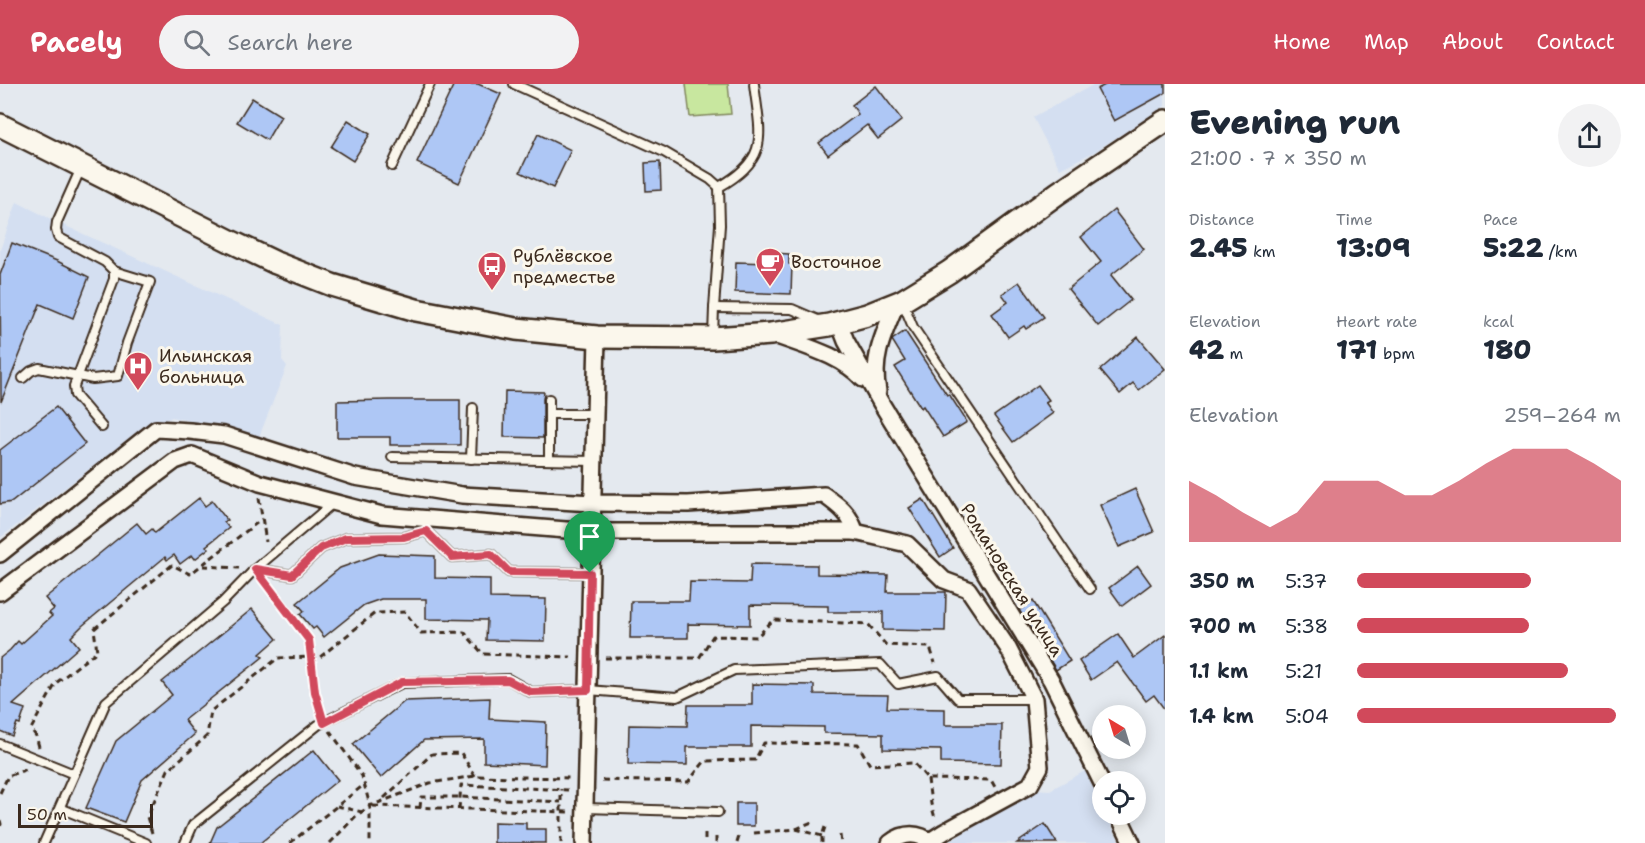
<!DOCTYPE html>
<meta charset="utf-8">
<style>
body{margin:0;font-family:"Shantell Sans",sans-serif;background:#f2f2f3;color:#1f2937;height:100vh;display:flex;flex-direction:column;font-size:22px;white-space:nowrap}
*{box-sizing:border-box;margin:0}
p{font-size:20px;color:#747a83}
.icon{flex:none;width:33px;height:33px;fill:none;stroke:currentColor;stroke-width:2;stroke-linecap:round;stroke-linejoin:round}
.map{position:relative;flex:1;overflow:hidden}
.drawer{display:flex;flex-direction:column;background:#fff;width:480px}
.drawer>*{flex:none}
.needle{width:39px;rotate:322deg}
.controls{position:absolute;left:1092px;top:621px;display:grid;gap:12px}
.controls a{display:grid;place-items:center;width:54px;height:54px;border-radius:50%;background:#fff;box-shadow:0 3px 15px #0003;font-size:30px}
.scale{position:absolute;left:18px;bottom:15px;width:135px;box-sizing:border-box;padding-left:6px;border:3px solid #3b2a1e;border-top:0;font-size:16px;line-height:21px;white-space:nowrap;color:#3b2a1e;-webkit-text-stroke:4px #fbf7ec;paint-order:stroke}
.pin{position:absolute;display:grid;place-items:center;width:51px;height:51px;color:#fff;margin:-62px -26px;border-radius:50% 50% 50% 0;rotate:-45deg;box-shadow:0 0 6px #0007}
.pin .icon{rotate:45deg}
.round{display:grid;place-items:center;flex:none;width:63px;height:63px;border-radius:32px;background:#f2f2f3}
.summary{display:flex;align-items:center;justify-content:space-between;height:102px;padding:0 24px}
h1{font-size:33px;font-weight:800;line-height:45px}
.stats{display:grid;grid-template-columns:repeat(3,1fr);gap:9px;height:102px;padding:6px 24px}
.stats div{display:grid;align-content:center}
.stats b{font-size:26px;font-weight:800}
.stats small{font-size:16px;font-weight:400}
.stats p{font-size:16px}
.chart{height:168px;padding:12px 24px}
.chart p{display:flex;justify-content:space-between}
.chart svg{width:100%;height:108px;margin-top:6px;fill:#d1495b;opacity:.7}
ul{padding:0 24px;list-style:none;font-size:20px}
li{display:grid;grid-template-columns:96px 72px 1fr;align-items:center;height:45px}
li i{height:15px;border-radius:8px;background:#d1495b}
header{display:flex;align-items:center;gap:36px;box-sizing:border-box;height:84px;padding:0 30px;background:#d1495b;color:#fff}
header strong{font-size:28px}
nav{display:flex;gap:33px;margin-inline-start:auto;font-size:21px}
.search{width:420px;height:54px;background:#f2f2f3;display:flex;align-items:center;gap:15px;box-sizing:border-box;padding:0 21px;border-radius:33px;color:#747a83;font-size:22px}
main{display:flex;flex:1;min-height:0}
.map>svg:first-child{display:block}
.built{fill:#d4dff1}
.green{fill:#c8e79f;stroke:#82885e;stroke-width:1.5}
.building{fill:#aec7f5;stroke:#3b2a1e;stroke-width:1.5}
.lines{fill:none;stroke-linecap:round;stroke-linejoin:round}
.lane-casing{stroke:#3b2a1e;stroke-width:12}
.street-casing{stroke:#3b2a1e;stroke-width:20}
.secondary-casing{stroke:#3b2a1e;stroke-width:26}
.path{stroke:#3b2a1e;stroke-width:3;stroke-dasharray:6 4.5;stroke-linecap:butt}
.lane{stroke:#fbf7ec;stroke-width:8}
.street{stroke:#fbf7ec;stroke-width:15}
.secondary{stroke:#fbf7ec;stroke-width:21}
.route-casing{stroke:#fff;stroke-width:12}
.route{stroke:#d1495b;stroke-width:8}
.labels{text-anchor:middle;stroke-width:6;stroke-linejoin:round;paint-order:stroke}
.poi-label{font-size:18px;fill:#3b2a1e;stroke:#fbf7ec;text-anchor:start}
.street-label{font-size:18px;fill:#3b2a1e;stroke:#fbf7ec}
</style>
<header>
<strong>Pacely</strong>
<div class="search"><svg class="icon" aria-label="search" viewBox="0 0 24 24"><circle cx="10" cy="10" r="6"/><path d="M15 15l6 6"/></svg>Search here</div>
<nav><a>Home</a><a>Map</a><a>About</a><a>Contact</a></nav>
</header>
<main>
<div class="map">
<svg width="1165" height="759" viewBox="0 0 1165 759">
<rect width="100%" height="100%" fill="#e4e9ef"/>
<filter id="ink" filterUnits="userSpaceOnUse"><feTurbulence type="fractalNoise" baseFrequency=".0167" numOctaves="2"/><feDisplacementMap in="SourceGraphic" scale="12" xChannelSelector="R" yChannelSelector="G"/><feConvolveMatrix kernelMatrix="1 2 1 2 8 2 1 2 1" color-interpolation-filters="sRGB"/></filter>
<g filter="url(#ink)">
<!-- built -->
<g class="built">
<polygon points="1095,0 1165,0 1165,22 1094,68 1060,85 1033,33"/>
<polygon points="17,118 57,138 283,241 282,276 287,282 259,353 172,333 135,350 0,454 0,166"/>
<polygon points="1085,687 1102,723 1102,730 1106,731 1120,759 951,759 951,757 1034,705 1050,706"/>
</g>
<!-- green -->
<polygon class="green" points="686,0 728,0 731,30 690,33"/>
<!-- building -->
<g class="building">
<polygon points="454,0 478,0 501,10 459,99 417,79"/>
<polygon points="1107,0 1165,0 1165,9 1114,37 1097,5"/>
<polygon points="876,2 902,36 878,55 867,41 828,71 819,59 858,30 852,21"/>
<polygon points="252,14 281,32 267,56 237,38"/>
<polygon points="348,36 370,50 353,77 331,63"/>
<polygon points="538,50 571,66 553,104 520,88"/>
<polygon points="660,78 661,106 646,107 645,79"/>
<polygon points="1114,126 1144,165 1111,191 1131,216 1098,242 1068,205 1101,178 1081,153"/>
<polygon points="12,159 57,177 89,193 73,234 40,220 1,318 0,191"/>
<polygon points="772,169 789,170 789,180 792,180 791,210 735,208 736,178 771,179"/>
<polygon points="1019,198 1044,233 1026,245 1024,242 1008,253 992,230 1008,218 1002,210"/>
<polygon points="905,247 947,311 949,310 967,338 943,353 923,322 921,324 895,283 905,277 892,256"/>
<polygon points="1138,253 1165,285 1139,306 1133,299 1120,310 1100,286"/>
<polygon points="1038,301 1049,316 1045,318 1053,329 1013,358 994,332"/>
<polygon points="505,307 544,308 543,315 543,354 504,353"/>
<polygon points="390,316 460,316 460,361 390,361 390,353 337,353 337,317"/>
<polygon points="56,323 85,360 12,418 0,420 0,366"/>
<polygon points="1135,405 1154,448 1119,463 1100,421"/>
<polygon points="199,414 205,422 212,417 227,436 224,438 229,444 206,462 209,464 195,475 192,471 180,480 174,471 167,476 165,473 82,542 71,553 79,563 13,621 25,625 20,640 17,639 12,652 0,647 0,574 10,566 18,557 21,560 52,532 49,529 54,525 45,514 137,439 146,450 152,445 155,449"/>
<polygon points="923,415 953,464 940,473 909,424"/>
<polygon points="379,470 435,472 435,494 490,495 490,514 546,515 545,557 486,556 487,536 426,535 426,515 381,515 364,521 324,553 316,543 313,545 300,530 304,527 297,519 340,484"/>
<polygon points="751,480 817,481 817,490 888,491 887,508 946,508 945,547 883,546 883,528 828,528 828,522 750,521 750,541 688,540 688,554 630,554 631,517 689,517 690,498 750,499"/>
<polygon points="1138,482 1151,500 1122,522 1109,504"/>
<polygon points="1033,517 1070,577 1056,586 1019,526"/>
<polygon points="252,525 277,555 260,570 263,573 184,636 195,650 142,696 124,738 86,724 116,657 172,611 162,598"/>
<polygon points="1118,550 1134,574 1165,551 1165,626 1154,611 1146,617 1117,578 1091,596 1079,577"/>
<polygon points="752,600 814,601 814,610 888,611 887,624 945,625 945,641 1002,641 1001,680 941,679 941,666 883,665 883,650 824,649 824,643 751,642 751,663 687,663 687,681 628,680 629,641 687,642 688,621 752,621"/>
<polygon points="490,614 489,635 546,638 545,681 484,678 484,655 424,656 381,694 353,660 405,617"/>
<polygon points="314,666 338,696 260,759 210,759 217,743"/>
<rect x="736" y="719" width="18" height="23"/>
<polygon points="494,738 526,739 526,745 546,745 546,759 494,759"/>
<polygon points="1045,740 1057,759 1017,759"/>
</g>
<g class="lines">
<!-- lane casing -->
<g class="lane-casing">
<g id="lane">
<polyline points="514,0 664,68 710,95 719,103 720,141 714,224 713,252"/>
<polyline points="392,82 430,0"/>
<polyline points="81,84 57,138 56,146 58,153 105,178 114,187 114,195 74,302 75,311 102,343"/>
<path d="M 719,103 C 771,74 760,51 754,0"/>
<polyline points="903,219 913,243 1090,505"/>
<polyline points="714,224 792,225 820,237"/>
<polyline points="23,294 31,287 39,284 93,295 118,292 127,259 150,198 114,187"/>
<polyline points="549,330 595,330"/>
<polyline points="392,373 594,377"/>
<polyline points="471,375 473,324"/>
<polyline points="549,376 549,315"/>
<polyline points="427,435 426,447 452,473 491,470 509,488 590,489"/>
<polyline points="255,485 292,491 321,464 346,454 404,453 426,447"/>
<polyline points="0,660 74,690"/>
<polyline points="60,724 146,759"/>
<polyline points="585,724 718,728"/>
<polyline points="44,759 106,618 223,518 255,485 333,419"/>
<polyline points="185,759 193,741 318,641 402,599 508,595 531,608 588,606 677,613 734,586 880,580 898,600 938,592 958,615 1034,615"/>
</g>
</g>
<!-- street casing -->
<g class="street-casing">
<g id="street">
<polyline points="839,239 846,257 881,319 1051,596 1102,699"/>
<path d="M 772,250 C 803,262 839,270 863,295"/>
<path d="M 878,307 C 871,275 884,249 896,220"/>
<path d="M 0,470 L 156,345 L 190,347 L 224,351 L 355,393 L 462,411 L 592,419 L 688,420 L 824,411 C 838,421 851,430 855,448"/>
<polyline points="0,508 175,377 192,371 260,399 382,431 591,448 855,448 907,460 944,496 968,505 1008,564 1034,615 1040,683 1030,701 944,748 930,757"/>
<polyline points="1118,730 1132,759"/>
<polyline points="584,759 597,253"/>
<path d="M 890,759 C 904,748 919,748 932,759"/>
</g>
</g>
<!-- secondary casing -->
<g class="secondary-casing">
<polyline id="secondary" points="0,41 230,157 276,179 332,201 416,226 516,245 597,253 713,254 771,250 829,241 867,231 902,217 949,188 1058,109 1165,37"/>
</g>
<!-- path -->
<g class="path">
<polyline points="259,414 266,458"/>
<polyline points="203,482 239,484"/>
<polyline points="266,500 309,556 315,608 321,628"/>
<polyline points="605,574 699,574 713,552 757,553 773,536 868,540 886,561 930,563 935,579"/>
<polyline points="330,647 362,692 370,722 370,759"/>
<polyline points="39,663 36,652 31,645 56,599 97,567 94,545 172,481 190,490 262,435"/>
<polyline points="928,695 931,720 935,734"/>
<polyline points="602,696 688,698 705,677 755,676 764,659 858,660 870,681 914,679 928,695 991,696 995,703"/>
<polyline points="0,709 8,692 27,685"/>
<polyline points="384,714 432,670 461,669 475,692"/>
<polyline points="337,722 362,728"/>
<polyline points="373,722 568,728"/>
<polyline points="420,724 421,713 460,713 561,718"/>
<polyline points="459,725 461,701 568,706"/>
<polyline points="0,736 1,740 0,743"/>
<polyline points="796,745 814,737"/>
<polyline points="152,749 147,733 168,686 207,652 211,627 278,574 320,573 375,529 405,528 421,549 464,548 483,570 571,573"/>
<polyline points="754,749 796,745 822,752"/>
<polyline points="705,750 705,759"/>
<polyline points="840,751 841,759"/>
<polyline points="290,759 365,700"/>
<polyline points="330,759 356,732 370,722 430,699 475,692 569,694"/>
<polyline points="561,759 561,705"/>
<polyline points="716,759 716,749"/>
<polyline points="737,759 740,749"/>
<polyline points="822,759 822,752 825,743"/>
</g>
<!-- lane -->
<use href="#lane" class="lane"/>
<!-- street -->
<use href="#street" class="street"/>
<!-- secondary -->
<use href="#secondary" class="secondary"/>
</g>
</g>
<g class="lines" filter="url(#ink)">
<!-- route casing -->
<g class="route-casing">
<polygon id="route" points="426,447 452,473 491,470 509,488 590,489 588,606 531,608 508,596 402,598 324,639 315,608 309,556 255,485 292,491 321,464 346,454 404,453"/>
</g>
<!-- route -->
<use href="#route" class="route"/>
</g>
<!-- icons -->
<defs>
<g id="cafe-pin" transform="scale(1.5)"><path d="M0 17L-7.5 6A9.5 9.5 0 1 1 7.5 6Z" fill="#d1495b" stroke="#fbf7ec"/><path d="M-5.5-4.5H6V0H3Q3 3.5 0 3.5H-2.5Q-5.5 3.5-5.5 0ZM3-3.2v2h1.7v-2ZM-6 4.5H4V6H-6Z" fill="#fff"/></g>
<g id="bus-pin" transform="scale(1.5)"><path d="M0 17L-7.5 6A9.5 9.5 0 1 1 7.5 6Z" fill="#d1495b" stroke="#fbf7ec"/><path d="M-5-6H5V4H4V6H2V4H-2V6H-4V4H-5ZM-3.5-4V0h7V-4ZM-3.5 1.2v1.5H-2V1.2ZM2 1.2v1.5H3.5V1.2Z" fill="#fff"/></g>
<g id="hospital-pin" transform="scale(1.5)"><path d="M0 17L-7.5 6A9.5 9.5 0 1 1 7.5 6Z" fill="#d1495b" stroke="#fbf7ec"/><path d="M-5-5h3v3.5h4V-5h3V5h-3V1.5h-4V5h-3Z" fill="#fff"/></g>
</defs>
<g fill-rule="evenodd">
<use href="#cafe-pin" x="770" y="178"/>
<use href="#bus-pin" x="492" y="182"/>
<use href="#hospital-pin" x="138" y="282"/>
</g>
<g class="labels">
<!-- poi labels -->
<g class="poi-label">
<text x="513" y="178">Рублёвское<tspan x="513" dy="21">предместье</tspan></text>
<text x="791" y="184">Восточное</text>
<text x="159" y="278">Ильинская<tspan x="159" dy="21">больница</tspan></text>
</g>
<!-- street labels -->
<g class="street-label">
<text transform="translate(1012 496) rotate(58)" y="6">Романовская улица</text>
</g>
</g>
</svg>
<div class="controls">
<a><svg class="needle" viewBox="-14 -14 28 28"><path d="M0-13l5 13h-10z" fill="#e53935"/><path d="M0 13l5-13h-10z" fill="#747a83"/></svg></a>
<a><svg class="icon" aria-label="locate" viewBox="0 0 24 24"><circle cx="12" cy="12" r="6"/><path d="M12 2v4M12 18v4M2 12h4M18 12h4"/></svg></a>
</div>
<div class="scale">50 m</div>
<div class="pin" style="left:590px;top:489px;background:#1e9e55"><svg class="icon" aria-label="arrive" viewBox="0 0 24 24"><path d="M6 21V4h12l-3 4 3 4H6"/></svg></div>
</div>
<section class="drawer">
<div class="summary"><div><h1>Evening run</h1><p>21:00 · 7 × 350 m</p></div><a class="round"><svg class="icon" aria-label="share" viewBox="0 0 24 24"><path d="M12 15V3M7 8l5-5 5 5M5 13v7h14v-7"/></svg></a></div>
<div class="stats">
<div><p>Distance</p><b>2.45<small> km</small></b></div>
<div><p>Time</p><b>13:09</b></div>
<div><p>Pace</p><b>5:22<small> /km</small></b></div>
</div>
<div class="stats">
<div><p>Elevation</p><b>42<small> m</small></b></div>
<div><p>Heart rate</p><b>171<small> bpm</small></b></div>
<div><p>kcal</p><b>180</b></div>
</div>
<div class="chart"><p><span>Elevation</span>259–264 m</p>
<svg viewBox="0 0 160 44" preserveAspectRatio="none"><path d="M0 44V19L10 25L20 32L30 38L40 32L50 19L60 19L70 19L80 25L90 25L100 19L110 12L120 6L130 6L140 6L150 12L160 19V44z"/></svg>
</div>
<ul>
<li><b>350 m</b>5:37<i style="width:66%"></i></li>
<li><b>700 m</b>5:38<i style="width:65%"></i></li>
<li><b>1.1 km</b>5:21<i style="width:80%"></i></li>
<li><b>1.4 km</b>5:04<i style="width:98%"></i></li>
</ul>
</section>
</main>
